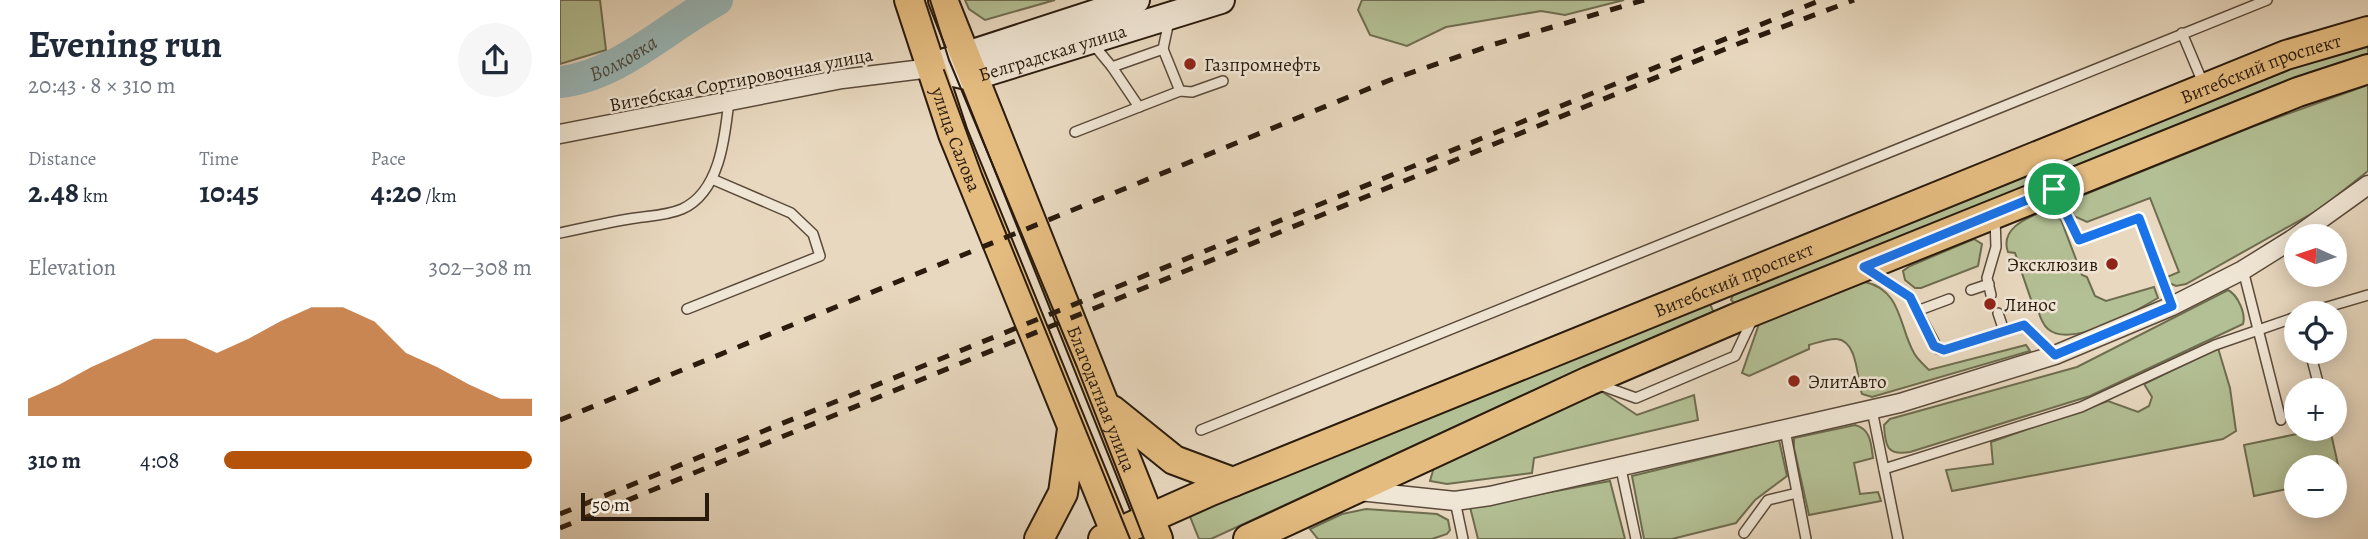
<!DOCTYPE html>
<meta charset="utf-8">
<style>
body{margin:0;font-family:Alegreya,serif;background:#f6f6f7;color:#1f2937;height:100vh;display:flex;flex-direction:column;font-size:26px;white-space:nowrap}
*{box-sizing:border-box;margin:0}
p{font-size:23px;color:#747a83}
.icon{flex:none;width:38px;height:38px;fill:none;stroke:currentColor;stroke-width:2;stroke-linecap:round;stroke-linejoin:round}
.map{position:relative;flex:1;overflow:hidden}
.side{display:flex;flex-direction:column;background:#fff;width:560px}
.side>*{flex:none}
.needle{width:46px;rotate:273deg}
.tools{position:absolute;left:1724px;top:224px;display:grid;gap:14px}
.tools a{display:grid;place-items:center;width:63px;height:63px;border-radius:50%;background:#fff;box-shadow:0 4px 18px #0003;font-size:35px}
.scale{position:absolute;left:21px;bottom:18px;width:128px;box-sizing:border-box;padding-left:7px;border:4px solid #2a1b0d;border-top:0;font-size:19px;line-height:24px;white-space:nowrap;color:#2a1b0d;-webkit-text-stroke:5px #f0e6d5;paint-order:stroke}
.pin{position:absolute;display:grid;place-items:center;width:60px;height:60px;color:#fff;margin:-30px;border:4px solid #fff;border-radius:50%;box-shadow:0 2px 7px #0007}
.round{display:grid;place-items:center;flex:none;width:74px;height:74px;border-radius:37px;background:#f6f6f7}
.headline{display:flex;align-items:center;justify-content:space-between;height:119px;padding:0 28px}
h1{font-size:38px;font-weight:700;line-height:52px}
.figures{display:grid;grid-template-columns:repeat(3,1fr);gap:10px;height:119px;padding:7px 28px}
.figures div{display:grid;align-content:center}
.figures b{font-size:30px;font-weight:700}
.figures small{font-size:19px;font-weight:400}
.figures p{font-size:19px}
.chart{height:196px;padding:14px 28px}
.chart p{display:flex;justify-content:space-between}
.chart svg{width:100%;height:126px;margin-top:7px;fill:#b45309;opacity:.7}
ul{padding:0 28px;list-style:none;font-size:23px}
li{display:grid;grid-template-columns:112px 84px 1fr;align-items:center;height:52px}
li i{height:18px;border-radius:9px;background:#b45309}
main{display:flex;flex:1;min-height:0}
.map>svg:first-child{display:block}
.green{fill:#b3bf94;stroke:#6e6d50;stroke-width:2}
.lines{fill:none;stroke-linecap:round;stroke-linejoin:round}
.river{stroke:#99b8b9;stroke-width:32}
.lane-casing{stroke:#5a4a3a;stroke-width:12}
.street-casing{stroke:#5a4a3a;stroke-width:21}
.secondary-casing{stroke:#2a1b0d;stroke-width:30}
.primary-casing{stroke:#2a1b0d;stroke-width:32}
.lane{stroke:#f0e6d5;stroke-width:9}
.street{stroke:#f0e6d5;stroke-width:18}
.secondary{stroke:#f0e6d5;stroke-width:26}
.primary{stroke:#e4bc80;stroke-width:28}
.tram{stroke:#2a1b0d;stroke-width:2}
.rail{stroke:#2a1b0d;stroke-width:5;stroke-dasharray:12 12;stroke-linecap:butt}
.route-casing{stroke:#fff;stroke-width:14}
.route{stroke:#1a73e8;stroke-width:9}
.poi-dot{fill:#8f2418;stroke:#f0e6d5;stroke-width:2.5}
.labels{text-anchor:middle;stroke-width:5;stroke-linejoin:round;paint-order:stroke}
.street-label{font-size:19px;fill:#2a1b0d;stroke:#f0e6d5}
.poi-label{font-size:19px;fill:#2a1b0d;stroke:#f0e6d5;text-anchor:start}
.water-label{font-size:21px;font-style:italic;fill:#4b4a41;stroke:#f0e6d5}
</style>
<main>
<section class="side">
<div class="headline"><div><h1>Evening run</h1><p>20:43 · 8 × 310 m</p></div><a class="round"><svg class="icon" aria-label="share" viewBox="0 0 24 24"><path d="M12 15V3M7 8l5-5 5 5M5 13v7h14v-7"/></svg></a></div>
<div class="figures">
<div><p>Distance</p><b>2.48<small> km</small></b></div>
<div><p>Time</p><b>10:45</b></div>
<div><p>Pace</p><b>4:20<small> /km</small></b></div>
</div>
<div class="chart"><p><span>Elevation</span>302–308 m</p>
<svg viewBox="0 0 160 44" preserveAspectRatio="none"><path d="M0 44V38L10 33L20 27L30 22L40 17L50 17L60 22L70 17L80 11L90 6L100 6L110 11L120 22L130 27L140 33L150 38L160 38V44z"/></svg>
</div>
<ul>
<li><b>310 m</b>4:08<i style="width:100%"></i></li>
</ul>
</section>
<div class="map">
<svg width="1808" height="539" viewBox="0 0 1808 539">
<rect width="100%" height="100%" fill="#e8d8bf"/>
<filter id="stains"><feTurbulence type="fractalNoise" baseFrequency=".00286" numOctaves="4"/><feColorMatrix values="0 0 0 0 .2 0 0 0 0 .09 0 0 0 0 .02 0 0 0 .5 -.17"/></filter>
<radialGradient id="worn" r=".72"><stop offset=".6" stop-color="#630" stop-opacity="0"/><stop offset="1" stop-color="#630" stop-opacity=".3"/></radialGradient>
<!-- green -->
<g class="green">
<polygon points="0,0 40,0 46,50 0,64"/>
<polygon points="405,0 495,0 425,20 409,9"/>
<polygon points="802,0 1064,0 1005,15 981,11 886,27 847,46 810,35 798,10"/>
<polygon points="1808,44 1808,54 1751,72 1679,100 1176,304 1171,300 1173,295 1675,91 1748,62"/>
<polygon points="1808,85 1808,171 1760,209 1626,284 1616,286 1609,283 1607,277 1619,272 1590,198 1527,222 1514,216 1511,206 1521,196 1694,126"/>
<path d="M 1481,212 L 1493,213 L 1501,220 L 1522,275 L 1527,277 L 1535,296 L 1546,301 L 1594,287 L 1598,298 C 1576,311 1511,349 1488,329 C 1483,325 1480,317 1478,310 L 1475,311 L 1455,253 L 1448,252 C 1440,230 1464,219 1481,212 Z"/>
<polygon points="1414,239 1422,244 1418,266 1361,288 1355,288 1345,280 1343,271 1350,266"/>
<path d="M 1305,282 C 1342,290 1339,327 1354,353 C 1357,359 1364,365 1369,370 L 1466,345 L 1470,351 L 1312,397 L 1302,394 C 1297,380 1298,341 1277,339 C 1269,338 1257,343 1249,345 L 1249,349 L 1189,376 L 1182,373 L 1199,324 Z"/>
<path d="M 1668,290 C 1678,295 1686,314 1683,324 L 1530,396 L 1350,452 C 1327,456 1325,446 1324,425 L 1330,419 L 1517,367 Z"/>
<polygon points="1150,304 1154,313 959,397 651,539 639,539 629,514"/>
<polygon points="1658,348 1670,388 1676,431 1663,439 1392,491 1386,470 1433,464 1431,442 1548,401 1578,412 1589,406 1592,397 1584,384"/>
<polygon points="1038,389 1077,415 1134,395 1138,420 974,458 972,473 887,484 870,481 874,467"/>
<path d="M 1295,425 C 1311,429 1311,444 1313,458 L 1294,463 L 1300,494 L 1318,492 L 1321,501 L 1249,515 L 1234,448 L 1234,438 Z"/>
<polygon points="1761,429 1770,429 1781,478 1775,479 1774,467 1736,467 1736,487 1694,496 1684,445"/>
<polygon points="1219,440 1227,476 1195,500 1176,523 1112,539 1084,539 1072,476"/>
<polygon points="1050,481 1065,539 918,539 910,507"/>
<polygon points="806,509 877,514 888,520 890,530 887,534 872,539 758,539 750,529 782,514"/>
</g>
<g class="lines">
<!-- river -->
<path class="river" id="s1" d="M 0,82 C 58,76 107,27 157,0"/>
<!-- lane casing -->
<g class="lane-casing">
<g id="lane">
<polyline points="1622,33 1643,83"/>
<polyline points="533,44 552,67 603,49 609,21"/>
<polyline points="552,67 579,107 620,91 603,49"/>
<polyline points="620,91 632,92 663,81"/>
<polyline points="515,132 579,107"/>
<polyline points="1497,194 1519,240 1579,218 1612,306"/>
<path d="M 0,233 C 23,228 46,223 69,219 C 86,216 106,216 122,209 C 160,192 165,137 169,100"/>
<polyline points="1309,269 1350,297 1378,349 1384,350 1464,325 1495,355"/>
<polyline points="1683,270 1721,420"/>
<polyline points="1411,290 1429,284"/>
<polyline points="1431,295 1427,278 1436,247 1435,218"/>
<polyline points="127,309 260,256 253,234 231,213 152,179"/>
<polyline points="1357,311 1389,299"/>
<polyline points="1438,313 1444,331"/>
<polyline points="1747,313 1808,295"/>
<polyline points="1750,352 1760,390"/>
<polyline points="1037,384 1076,398 1175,356 1192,320"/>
<polyline points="1312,410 1338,539"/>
<polyline points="641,430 1707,0"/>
<polyline points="1225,430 1246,539"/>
<polyline points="1061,469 1076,539"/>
<polyline points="1324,469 1521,407 1655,345 1736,317"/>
<polyline points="895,501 903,539"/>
<polyline points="1184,533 1208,500 1237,493"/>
</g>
</g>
<!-- street casing -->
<g class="street-casing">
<g id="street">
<polyline points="0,134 282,79 371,68"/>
<polyline points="1737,236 1808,185"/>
<polyline points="799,491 895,501 930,496 1340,403 1495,355 1612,306 1683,270 1736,237"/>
</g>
</g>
<!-- secondary casing -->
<g class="secondary-casing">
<g id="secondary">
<polyline points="385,62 576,0"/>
<path id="s2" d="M 371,68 L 412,77 L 661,0"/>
</g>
</g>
<!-- primary casing -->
<g class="primary-casing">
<g id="primary">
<path id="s3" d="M 349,0 L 393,134 L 558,539"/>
<path id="s4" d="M 383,0 L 598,539"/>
<polyline points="552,410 614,460 673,482"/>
<polyline points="479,539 503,493 512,429"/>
<path id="s5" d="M 543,539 L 651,491 L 1726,55 L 1808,31"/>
<polyline points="688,539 1029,381 1176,318 1738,92 1808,69"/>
</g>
</g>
<!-- lane -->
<use href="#lane" class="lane"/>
<!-- street -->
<use href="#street" class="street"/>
<!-- secondary -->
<use href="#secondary" class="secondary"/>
<!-- primary -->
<use href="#primary" class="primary"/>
<!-- tram -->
<g class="tram">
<polyline points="370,0 389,60 517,367 584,539"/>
<polyline points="384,70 422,174 570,539"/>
</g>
<!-- rail -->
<g class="rail">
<polyline points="0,420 830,80 935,44 1084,0"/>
<polyline points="0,514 1261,0"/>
<polyline points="0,528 1180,43 1294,0"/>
</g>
</g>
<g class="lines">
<!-- route casing -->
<g class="route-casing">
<polygon id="route" points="1494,189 1519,240 1579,218 1612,306 1495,355 1464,325 1384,350 1374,346 1350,297 1304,267"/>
</g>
<!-- route -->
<use href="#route" class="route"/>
</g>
<!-- markers -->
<g class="poi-dot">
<circle cx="630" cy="64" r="7"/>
<circle cx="1552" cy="264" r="7"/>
<circle cx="1430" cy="304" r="7"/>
<circle cx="1234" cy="381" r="7"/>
</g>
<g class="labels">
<!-- street labels -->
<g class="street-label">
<text dy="7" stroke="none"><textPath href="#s2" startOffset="126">Белградская улица</textPath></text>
<text dy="7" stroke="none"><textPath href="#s5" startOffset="1250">Витебский проспект</textPath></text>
<text transform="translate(181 79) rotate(-11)" y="7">Витебская Сортировочная улица</text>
<text dy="7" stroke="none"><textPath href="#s3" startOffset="147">улица Салова</textPath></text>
<text dy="7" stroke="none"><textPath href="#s5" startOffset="682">Витебский проспект</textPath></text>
<text dy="7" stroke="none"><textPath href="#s4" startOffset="429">Благодатная улица</textPath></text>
</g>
<!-- poi labels -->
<g class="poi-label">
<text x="644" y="71">Газпромнефть</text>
<text x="1538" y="271" text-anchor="end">Эксклюзив</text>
<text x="1444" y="311">Линос</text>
<text x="1248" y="388">ЭлитАвто</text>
</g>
<!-- water labels -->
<g class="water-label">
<text dy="7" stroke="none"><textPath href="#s1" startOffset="68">Волковка</textPath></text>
</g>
</g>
<rect width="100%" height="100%" filter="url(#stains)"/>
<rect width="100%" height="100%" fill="url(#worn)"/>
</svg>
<div class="tools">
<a><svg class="needle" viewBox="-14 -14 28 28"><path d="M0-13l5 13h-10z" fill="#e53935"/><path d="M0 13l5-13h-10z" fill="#747a83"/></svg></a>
<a><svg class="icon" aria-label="locate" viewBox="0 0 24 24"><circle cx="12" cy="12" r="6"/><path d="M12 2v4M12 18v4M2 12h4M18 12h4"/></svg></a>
<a>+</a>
<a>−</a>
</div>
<div class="scale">50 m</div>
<div class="pin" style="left:1494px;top:189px;background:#1e9e55"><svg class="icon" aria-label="arrive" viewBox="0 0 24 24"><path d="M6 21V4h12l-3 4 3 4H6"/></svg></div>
</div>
</main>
